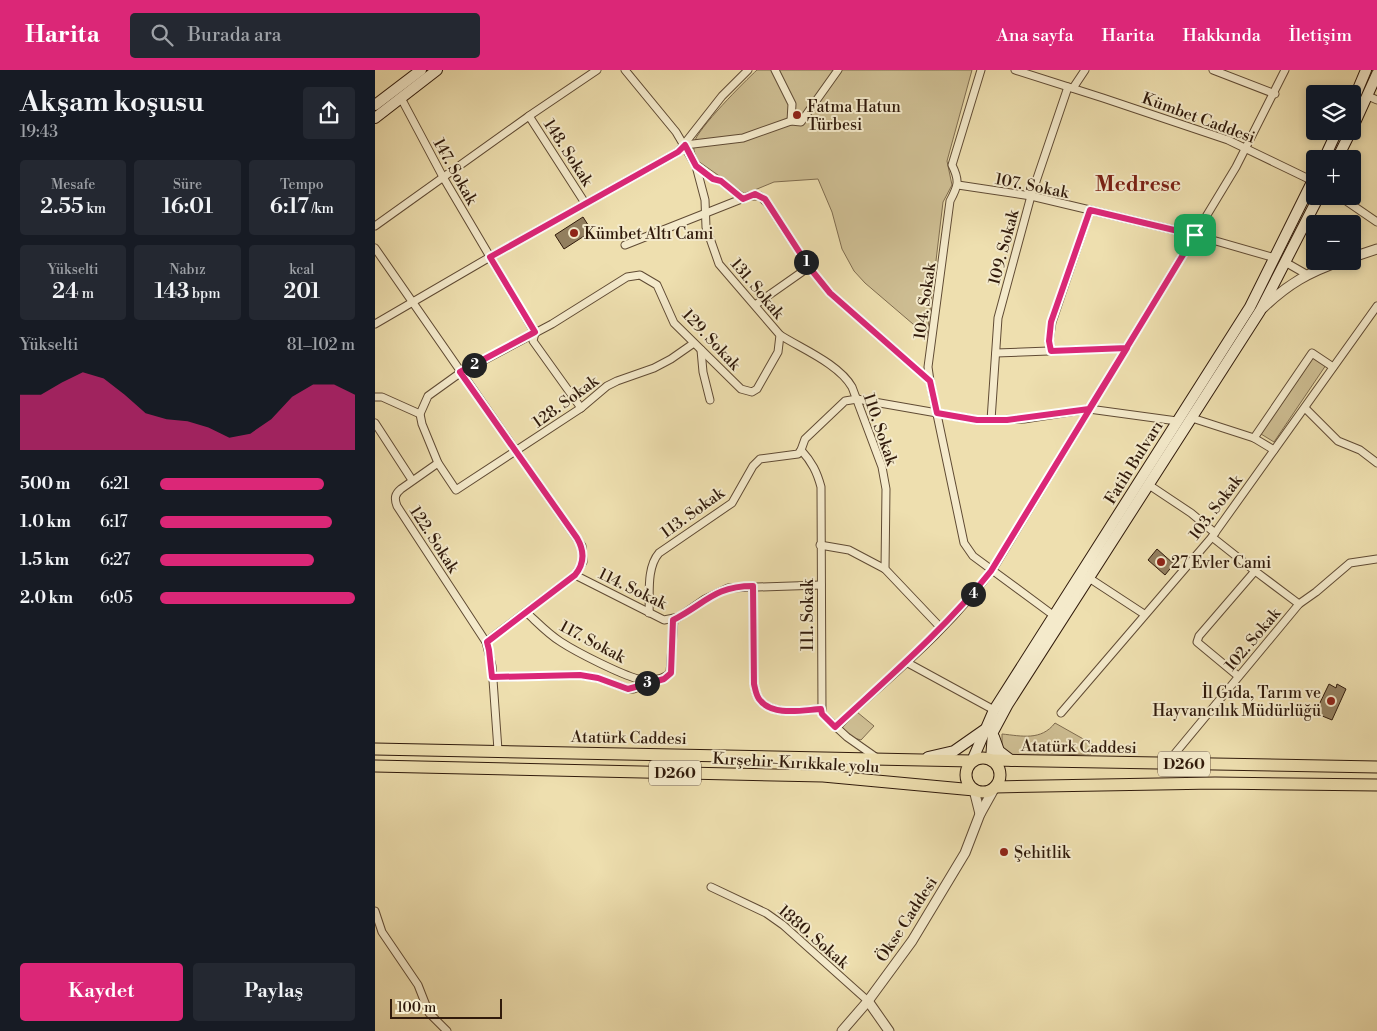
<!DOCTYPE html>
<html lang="tr">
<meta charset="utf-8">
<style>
body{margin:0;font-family:"Libre Bodoni",serif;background:#242831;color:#f1f3f6;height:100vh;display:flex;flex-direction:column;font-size:19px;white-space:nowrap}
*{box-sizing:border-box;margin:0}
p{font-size:16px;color:#9ea1a6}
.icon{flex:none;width:28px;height:28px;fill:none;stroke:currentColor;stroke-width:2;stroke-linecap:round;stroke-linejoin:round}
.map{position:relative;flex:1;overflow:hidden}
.details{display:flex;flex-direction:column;background:#171b24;width:375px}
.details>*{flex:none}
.buttons{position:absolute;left:931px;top:15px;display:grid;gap:10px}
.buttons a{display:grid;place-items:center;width:55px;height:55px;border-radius:5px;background:#171b24;box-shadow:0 2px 8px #0003;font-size:25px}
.scale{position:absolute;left:15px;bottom:12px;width:112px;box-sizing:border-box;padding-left:5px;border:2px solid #301a0b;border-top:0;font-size:14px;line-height:18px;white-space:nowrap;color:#301a0b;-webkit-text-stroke:4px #f4eacb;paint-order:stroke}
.pin{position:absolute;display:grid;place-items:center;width:42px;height:42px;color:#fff;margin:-21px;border-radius:10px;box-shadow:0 2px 8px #0006}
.km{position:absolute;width:25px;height:25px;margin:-12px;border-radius:50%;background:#222;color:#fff;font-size:14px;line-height:25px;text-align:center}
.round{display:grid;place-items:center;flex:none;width:52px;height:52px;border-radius:5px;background:#242831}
.head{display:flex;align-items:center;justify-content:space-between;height:85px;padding:0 20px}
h1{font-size:28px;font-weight:600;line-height:38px}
.stats{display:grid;grid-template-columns:repeat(3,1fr);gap:8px;height:85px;padding:5px 20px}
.stats div{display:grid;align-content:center;border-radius:5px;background:#242831;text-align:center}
.stats b{font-size:21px;font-weight:600}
.stats small{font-size:14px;font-weight:400}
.stats p{font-size:14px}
.chart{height:140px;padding:10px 20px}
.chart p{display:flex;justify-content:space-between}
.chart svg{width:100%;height:90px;margin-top:5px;fill:#db2777;opacity:.7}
.primary-button{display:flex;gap:10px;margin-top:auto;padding:10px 20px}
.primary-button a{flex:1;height:58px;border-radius:5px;background:#db2777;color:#fff;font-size:20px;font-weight:600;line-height:58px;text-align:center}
.primary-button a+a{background:#242831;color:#f1f3f6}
ul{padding:0 20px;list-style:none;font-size:16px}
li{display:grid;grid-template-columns:80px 60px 1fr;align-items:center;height:38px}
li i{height:12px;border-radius:6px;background:#db2777}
header{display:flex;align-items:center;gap:30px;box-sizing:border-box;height:70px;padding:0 25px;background:#db2777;color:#fff}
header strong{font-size:24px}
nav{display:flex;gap:28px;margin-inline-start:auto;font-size:18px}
.search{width:350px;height:45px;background:#242831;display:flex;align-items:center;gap:12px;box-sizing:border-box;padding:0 18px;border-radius:5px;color:#9ea1a6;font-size:19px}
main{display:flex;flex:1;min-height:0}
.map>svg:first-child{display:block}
.green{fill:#cebe93;stroke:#7f6c4f}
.building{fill:#938060;stroke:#301a0b}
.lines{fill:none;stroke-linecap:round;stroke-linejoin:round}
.minor-casing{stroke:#604b34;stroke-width:9}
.tertiary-casing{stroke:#604b34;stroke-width:11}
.secondary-casing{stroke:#301a0b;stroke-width:12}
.trunk-casing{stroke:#301a0b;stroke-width:13}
.minor{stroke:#f4eacb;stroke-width:7}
.tertiary{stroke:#f4eacb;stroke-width:9}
.secondary{stroke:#f4eacb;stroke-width:10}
.trunk{stroke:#eedfaf;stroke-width:11}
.route-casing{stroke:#fff;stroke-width:10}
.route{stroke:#db2777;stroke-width:6}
.poi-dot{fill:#8f2418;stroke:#f4eacb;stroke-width:2}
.labels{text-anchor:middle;stroke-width:4;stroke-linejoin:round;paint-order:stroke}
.shield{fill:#f4eacb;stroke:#6b5845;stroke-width:1}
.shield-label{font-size:15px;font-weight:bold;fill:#301a0b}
.poi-label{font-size:16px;fill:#301a0b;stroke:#f4eacb;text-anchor:start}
.street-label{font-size:16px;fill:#301a0b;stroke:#f4eacb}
.district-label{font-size:21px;font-weight:bold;fill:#7a1f14;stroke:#f4eacb}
</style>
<header>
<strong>Harita</strong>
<div class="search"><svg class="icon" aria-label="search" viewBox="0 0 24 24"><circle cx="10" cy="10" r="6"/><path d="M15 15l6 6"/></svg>Burada ara</div>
<nav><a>Ana sayfa</a><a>Harita</a><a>Hakkında</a><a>İletişim</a></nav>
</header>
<main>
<section class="details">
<div class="head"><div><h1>Akşam koşusu</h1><p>19:43</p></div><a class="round"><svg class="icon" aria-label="share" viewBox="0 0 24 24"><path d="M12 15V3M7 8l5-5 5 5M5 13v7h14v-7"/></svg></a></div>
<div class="stats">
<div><p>Mesafe</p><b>2.55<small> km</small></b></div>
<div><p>Süre</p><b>16:01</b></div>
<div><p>Tempo</p><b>6:17<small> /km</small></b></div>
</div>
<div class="stats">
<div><p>Yükselti</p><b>24<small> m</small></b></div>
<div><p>Nabız</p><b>143<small> bpm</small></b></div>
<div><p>kcal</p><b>201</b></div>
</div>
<div class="chart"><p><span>Yükselti</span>81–102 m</p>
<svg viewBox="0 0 160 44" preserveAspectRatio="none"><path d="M0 44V17L10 17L20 11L30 6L40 9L50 17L60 26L70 29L80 30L90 33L100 38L110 36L120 29L130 18L140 12L150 12L160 17V44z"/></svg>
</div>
<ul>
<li><b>500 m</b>6:21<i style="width:84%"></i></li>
<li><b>1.0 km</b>6:17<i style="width:88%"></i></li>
<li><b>1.5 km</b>6:27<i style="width:79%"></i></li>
<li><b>2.0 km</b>6:05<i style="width:100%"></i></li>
</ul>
<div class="primary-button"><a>Kaydet</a><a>Paylaş</a></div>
</section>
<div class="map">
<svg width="1002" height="961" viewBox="0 0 1002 961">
<rect width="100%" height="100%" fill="#eedfaf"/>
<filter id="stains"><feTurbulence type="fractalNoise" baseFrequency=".004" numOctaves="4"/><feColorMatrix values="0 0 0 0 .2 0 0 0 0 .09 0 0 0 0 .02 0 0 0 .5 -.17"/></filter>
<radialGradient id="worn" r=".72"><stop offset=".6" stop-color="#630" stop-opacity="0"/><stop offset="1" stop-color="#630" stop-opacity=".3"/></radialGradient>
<!-- green -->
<g class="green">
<path d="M 382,0 L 597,0 L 572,91 L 577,115 L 568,132 L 552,266 L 490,213 L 479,201 L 467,179 L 457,142 L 443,109 L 399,112 L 370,124 L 323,91 C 320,85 318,80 319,73 C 322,59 370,11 382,0 Z"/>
<polygon points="938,288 951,295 899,372 886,364"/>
<polygon points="482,642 499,656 486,670 479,668 467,658"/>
<path d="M 680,653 L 719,675 L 716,684 L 643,686 L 634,684 L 627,676 L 627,664 C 647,666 666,671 680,653 Z"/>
</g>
<!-- building -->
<g class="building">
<polygon points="208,147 217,161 189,179 180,165"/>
<polygon points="782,479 799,494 790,505 773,490"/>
<polygon points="954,614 961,618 962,614 971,619 957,650 940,643"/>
</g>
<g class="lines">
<!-- minor casing -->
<g class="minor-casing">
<g id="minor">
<polyline points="250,0 301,62 321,96 338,109 346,111 368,129"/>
<polyline points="400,0 417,34 416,51 426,52 463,0"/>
<path d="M 606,0 L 577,95 C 585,111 583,116 575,131 L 553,297 L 555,311 L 589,473 L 598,486 L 678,545"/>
<polyline points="640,0 728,28 853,70 938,111"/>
<polyline points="838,0 900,24"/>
<polyline points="698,18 710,0"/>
<polyline points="993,26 1002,30"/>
<polyline points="26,28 68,107 160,263 158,271 206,338"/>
<polyline points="154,46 210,133"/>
<polyline points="310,75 368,68 416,51"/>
<polyline points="583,115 656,126 820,165 900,188"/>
<polyline points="964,126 1002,152"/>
<polyline points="0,156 154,46 222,0"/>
<polyline points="250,175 374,126 385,126 393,134 434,197 455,223 555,311"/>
<polyline points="0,178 207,476 208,492 200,505 111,572"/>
<polyline points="910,192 931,204"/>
<polyline points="380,235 434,197"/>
<polyline points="0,254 115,187 303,82 347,26 373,0"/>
<path d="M 405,265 C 427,279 464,294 477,317 L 507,397 L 511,419 L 510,499 L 566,558"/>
<polyline points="319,273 296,289 279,298 242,311 232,316 206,338 81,420 63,393 47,354 45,344 53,326 85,303 177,254 252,207 265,205 282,215 299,253 366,319 377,322 382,319 403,282 405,265 344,194 331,157 330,130 321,96"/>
<polyline points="326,280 328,302 335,330"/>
<polyline points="676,281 674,271 677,252 715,140"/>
<polyline points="621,283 752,278"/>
<polyline points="0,327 7,327 45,344"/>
<polyline points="930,338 963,371 985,380 1002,393"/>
<polyline points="817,348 879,368 899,380"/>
<polyline points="616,350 623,248 656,126 693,17"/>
<polyline points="0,353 37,410"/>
<polyline points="879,368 937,283 958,297"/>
<path d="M 426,380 C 437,392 442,402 446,417 L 447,644 L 472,667 L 502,688"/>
<path d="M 63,393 L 26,419 C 20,424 19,428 22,436 L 111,572 L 117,596 L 123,680"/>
<polyline points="774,415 816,443 840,463"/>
<polyline points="837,467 880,501 824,566 822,572 863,606"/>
<polyline points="445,475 474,480 510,499"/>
<polyline points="880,501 924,534"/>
<polyline points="200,505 289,550 304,547 330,529 353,518 446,515"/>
<polyline points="714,508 769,544"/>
<path d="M 378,516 L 379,614 C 380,618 381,625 384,629 C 397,647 428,640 446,639"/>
<path d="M 151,542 C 162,552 173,564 186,572 C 203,583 245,604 263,609 C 275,611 287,611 295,603 L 299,549"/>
<path d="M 274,543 C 275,525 271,498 284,483 L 357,433 L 378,396 L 385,389 L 423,384 L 426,380 L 430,369 L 470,331 L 482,329 L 602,350 L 649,349 L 714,339 L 802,351"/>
<polyline points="531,592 619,640"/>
<polyline points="117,607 205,605 223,608 253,619 259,619 277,611"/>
<polyline points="686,643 837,467 1002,236"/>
<path d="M 460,657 C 516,606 578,556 621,494 L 861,97 L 910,0"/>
<polyline points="792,693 924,534 941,522 975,493 1002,489"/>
<polyline points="336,817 391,843 408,855 493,931"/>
<polyline points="0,841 7,862 43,915 54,943 72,961"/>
</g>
</g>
<!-- tertiary casing -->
<g class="tertiary-casing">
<g id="tertiary">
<polyline points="978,187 1002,179"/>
<path d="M 888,238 C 913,214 934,202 966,191"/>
<polyline points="599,720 605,744"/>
<polyline points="493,931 514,961"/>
<polyline points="467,961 493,931 537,871 590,783 605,744 620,717"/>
</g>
</g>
<!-- secondary casing -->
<g class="secondary-casing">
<g id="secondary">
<polyline points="978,31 991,0"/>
<polyline points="0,35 46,0"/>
<polyline points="0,48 62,0"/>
<polyline points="978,57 1002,4"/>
<polyline points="949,89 962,61"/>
<polyline points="962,89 976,61"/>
<polyline points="619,667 624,681 637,691"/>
<polyline points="553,687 579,681 609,660"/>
<polyline points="616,690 618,662 633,634 885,241 944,126"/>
<polyline points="597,691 619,640 875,237 940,106"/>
</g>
</g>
<!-- trunk casing -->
<g class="trunk-casing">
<g id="trunk">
<polyline points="0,679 597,691"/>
<circle cx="608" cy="705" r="17"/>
<polyline points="616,690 1002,697"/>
<polyline points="0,696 448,706 599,720"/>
<polyline points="620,717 840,713 1002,715"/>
</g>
</g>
<!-- minor -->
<use href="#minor" class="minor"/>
<!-- tertiary -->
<use href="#tertiary" class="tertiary"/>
<!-- secondary -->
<use href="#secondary" class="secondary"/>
<!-- trunk -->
<use href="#trunk" class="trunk"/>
</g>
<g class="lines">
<!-- route casing -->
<g class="route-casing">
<path id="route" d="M 820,165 C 785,223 750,281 714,339 L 632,350 L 602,350 L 562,343 L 555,311 L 455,223 L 434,197 L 390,129 L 380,124 L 368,129 L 346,111 L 338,109 L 321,96 L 310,75 L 303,82 L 115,187 L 160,262 L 85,302 L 202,468 C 209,480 210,493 200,505 L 112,572 L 114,580 L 117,607 L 205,605 L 223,608 L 253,619 L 289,609 L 296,603 L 298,550 C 330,534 339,516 378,516 L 379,614 C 380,618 381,625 384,629 C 397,647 428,640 446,639 L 447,644 L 460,657 C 514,607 570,559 616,501 L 752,278 L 676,281 L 674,271 L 676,252 L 715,140 L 820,165"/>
</g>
<!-- route -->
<use href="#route" class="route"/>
</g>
<!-- markers -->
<g class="poi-dot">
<circle cx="422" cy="45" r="5"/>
<circle cx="199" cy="163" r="5"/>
<circle cx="786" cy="492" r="5"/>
<circle cx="956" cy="631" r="5"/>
<circle cx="629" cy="782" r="5"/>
</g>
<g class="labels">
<!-- shield labels -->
<g class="shield">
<rect x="783" y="681.5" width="52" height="25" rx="4"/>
<rect x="274" y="690.5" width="52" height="25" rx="4"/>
</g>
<g class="shield-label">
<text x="809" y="699">D260</text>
<text x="300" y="708">D260</text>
</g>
<!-- poi labels -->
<g class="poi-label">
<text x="432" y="42">Fatma Hatun<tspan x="432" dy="18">Türbesi</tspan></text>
<text x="209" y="169">Kümbet Altı Cami</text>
<text x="796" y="498">27 Evler Cami</text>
<text x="946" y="628" text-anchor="end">İl Gıda, Tarım ve<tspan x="946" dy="18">Hayvancılık Müdürlüğü</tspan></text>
<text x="639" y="788">Şehitlik</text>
</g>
<!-- street labels -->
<g class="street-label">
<text transform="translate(824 47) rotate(20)" y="6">Kümbet Caddesi</text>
<text transform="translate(194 82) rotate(57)" y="6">148. Sokak</text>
<text transform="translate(81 101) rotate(61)" y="6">147. Sokak</text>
<text transform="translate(657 115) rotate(11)" y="6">107. Sokak</text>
<text transform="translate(628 177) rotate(-75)" y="6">109. Sokak</text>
<text transform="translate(383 218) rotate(50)" y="6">131. Sokak</text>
<text transform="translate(549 231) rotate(-82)" y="6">104. Sokak</text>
<text transform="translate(337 269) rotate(47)" y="6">129. Sokak</text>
<text transform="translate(190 331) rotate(-36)" y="6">128. Sokak</text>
<text transform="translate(506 359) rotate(71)" y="6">110. Sokak</text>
<text transform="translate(758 392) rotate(-58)" y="6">Fatih Bulvarı</text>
<text transform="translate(840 437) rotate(-53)" y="6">103. Sokak</text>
<text transform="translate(317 442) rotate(-36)" y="6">113. Sokak</text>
<text transform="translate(60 469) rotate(57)" y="6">122. Sokak</text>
<text transform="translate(258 518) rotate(26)" y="6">114. Sokak</text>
<text transform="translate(432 545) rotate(-90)" y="6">111. Sokak</text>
<text transform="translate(877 569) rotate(-50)" y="6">102. Sokak</text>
<text transform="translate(218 571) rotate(28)" y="6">117. Sokak</text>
<text transform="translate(254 667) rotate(1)" y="6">Atatürk Caddesi</text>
<text transform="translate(704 676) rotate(1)" y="6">Atatürk Caddesi</text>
<text transform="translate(421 692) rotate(3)" y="6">Kırşehir-Kırıkkale yolu</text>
<text transform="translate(531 849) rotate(-57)" y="6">Ökse Caddesi</text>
<text transform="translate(439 866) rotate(41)" y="6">1880. Sokak</text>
</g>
<!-- district labels -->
<g class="district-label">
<text x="763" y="121">Medrese</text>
</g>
</g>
<rect width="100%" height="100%" filter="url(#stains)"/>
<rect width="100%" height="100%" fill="url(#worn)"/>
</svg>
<div class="buttons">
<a><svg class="icon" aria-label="layers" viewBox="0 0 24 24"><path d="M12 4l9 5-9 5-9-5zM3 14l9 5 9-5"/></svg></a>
<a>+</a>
<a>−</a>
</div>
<div class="scale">100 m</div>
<div class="pin" style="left:820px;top:165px;background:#1e9e55"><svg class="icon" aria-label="arrive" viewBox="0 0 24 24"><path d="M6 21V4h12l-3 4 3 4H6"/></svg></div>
<b class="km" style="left:431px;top:192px">1</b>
<b class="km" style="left:99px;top:295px">2</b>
<b class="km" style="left:272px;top:613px">3</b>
<b class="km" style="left:598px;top:524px">4</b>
</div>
</main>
